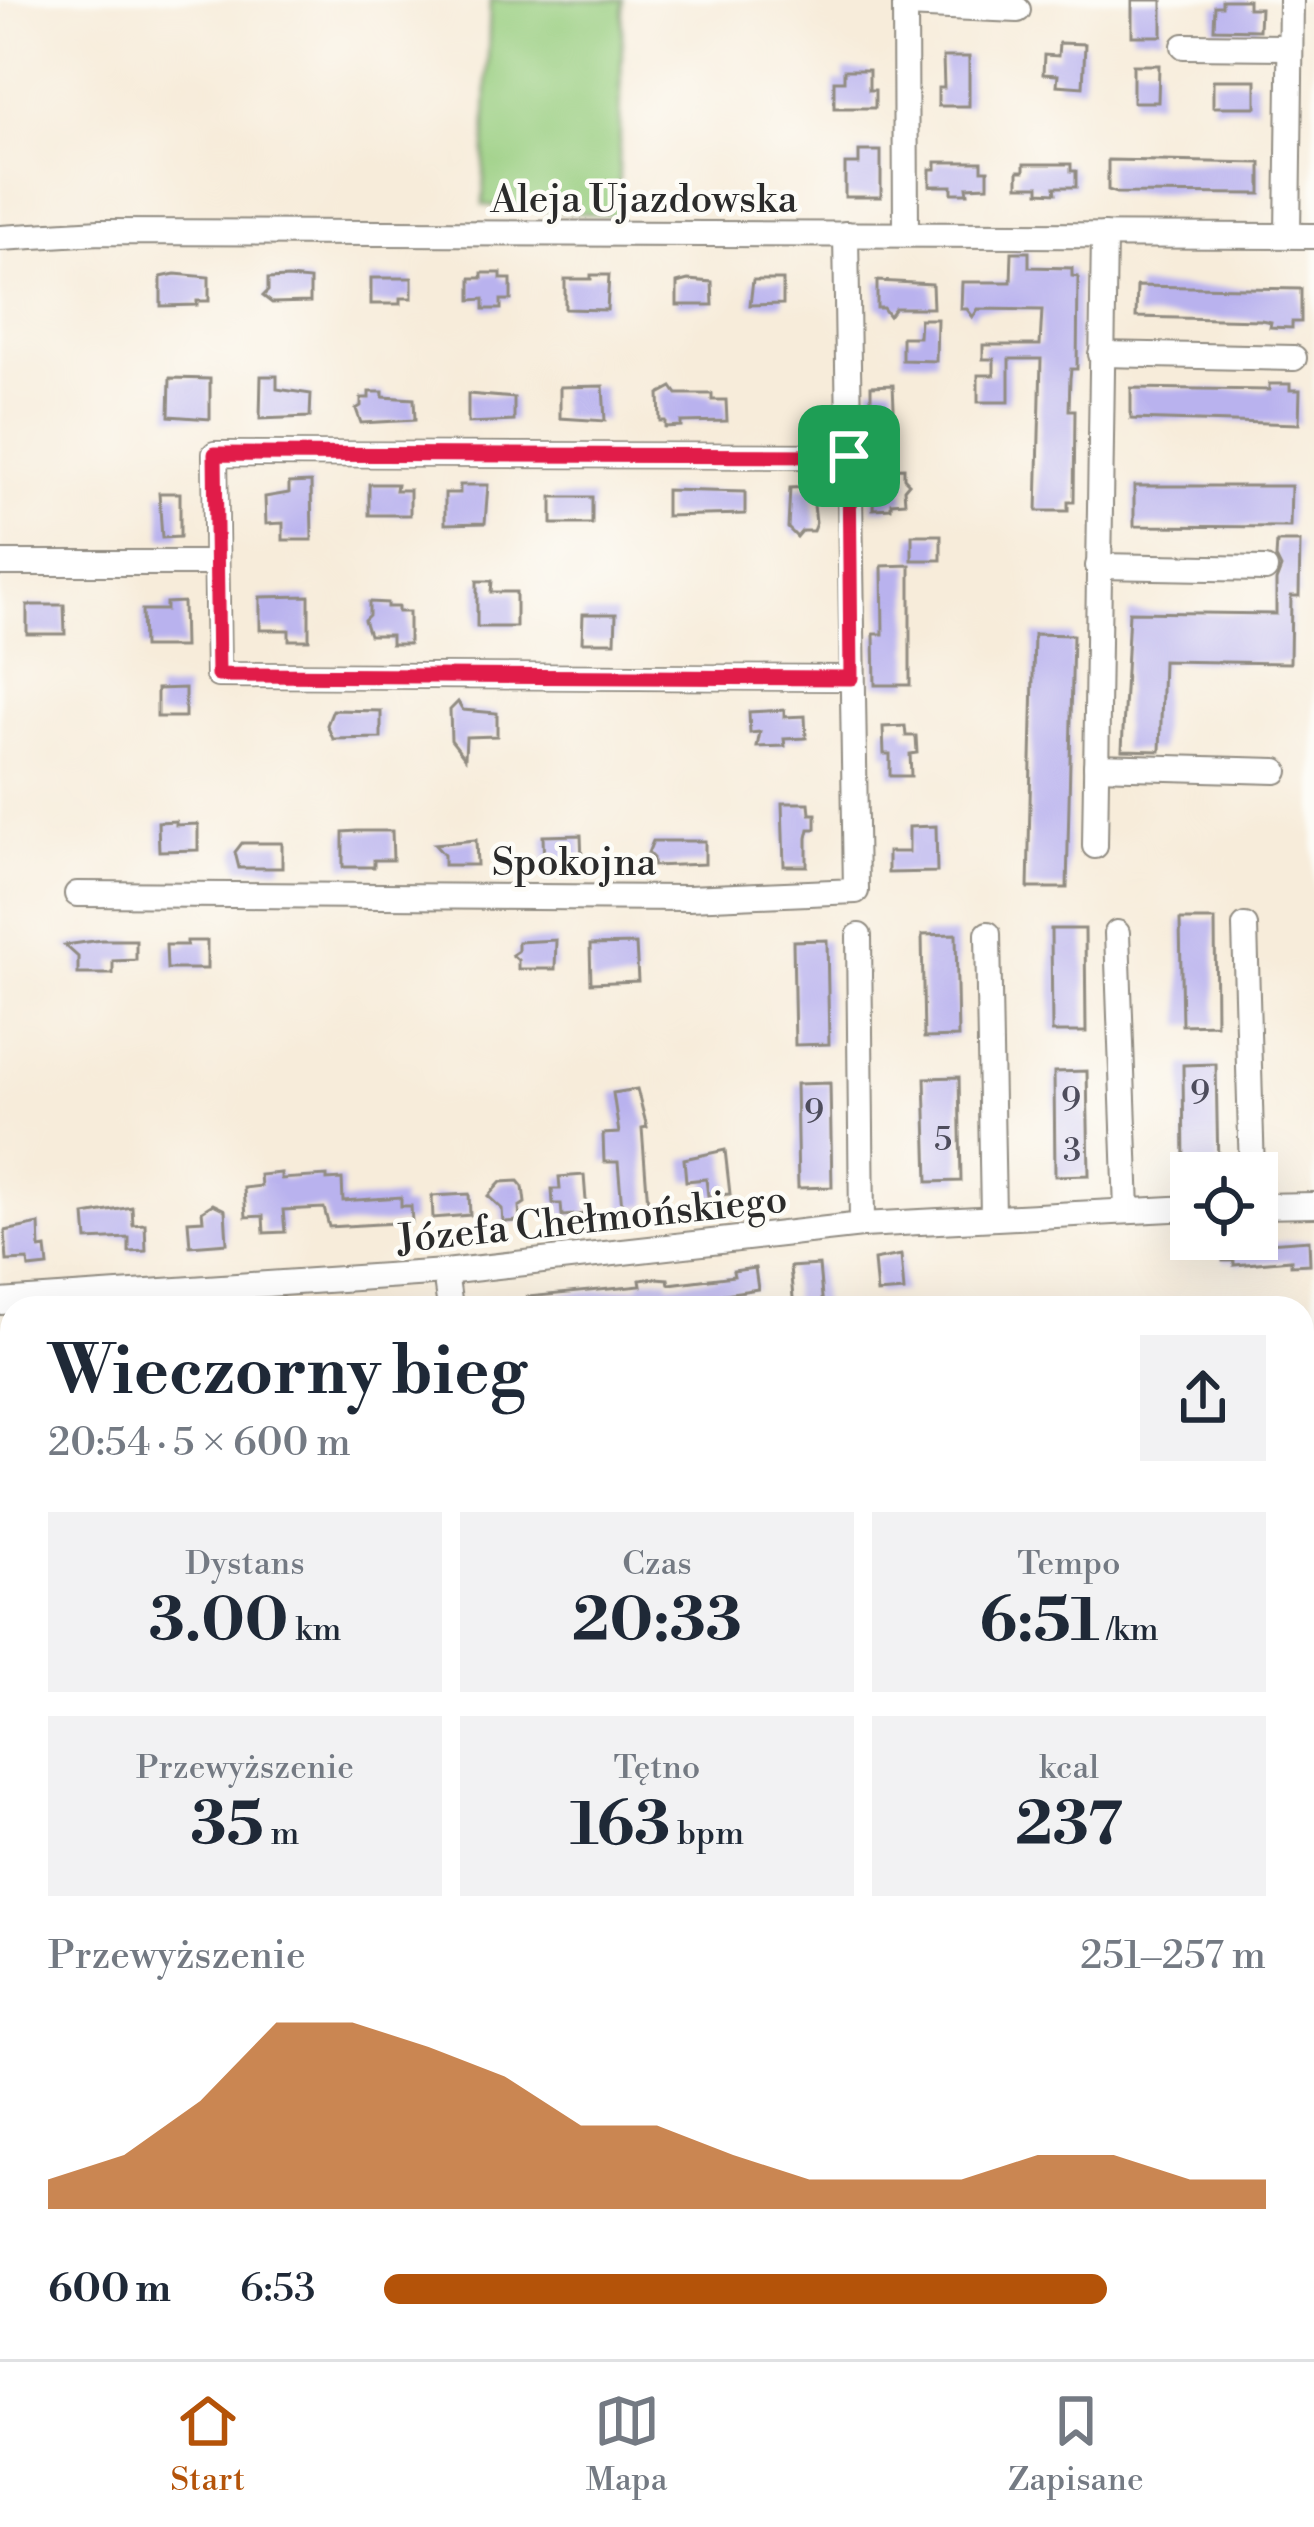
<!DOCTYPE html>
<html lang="pl">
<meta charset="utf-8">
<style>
body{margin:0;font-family:"Libre Bodoni",serif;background:#f2f2f3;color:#1f2937;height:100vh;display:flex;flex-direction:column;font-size:45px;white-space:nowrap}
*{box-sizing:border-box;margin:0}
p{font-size:39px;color:#747a83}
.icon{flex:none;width:66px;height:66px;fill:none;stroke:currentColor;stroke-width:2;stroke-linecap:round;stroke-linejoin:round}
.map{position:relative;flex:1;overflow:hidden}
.details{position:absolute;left:0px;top:1296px;width:1314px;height:1065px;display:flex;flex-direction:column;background:#fff;border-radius:36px 36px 0 0;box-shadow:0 12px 48px #0002}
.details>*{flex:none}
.fabs{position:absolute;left:1170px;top:1152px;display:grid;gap:24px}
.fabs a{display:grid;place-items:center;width:108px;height:108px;border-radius:0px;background:#fff;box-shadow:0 12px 48px #0002;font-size:60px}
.pin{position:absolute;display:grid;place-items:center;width:102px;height:102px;color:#fff;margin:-51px;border-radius:24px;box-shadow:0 6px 18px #0006}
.round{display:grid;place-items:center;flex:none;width:126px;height:126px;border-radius:0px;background:#f2f2f3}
.headline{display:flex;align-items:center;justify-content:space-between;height:204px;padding:0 48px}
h1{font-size:66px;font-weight:800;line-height:90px}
.stats{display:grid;grid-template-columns:repeat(3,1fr);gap:18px;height:204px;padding:12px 48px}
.stats div{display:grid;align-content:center;border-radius:0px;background:#f2f2f3;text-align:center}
.stats b{font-size:60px;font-weight:800}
.stats small{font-size:33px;font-weight:400}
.stats p{font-size:33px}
.chart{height:336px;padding:24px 48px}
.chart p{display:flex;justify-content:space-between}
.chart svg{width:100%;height:216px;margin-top:12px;fill:#b45309;opacity:.7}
ul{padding:0 48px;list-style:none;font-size:39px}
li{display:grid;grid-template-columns:192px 144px 1fr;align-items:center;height:90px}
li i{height:30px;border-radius:15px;background:#b45309}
.tab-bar{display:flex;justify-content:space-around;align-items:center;height:168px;border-top:3px solid #e0e1e3;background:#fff;font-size:33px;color:#747a83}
.tab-bar a{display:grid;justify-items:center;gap:6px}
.tab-bar .current{color:#b45309}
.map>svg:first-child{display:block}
.green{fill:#98cd7f;stroke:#627c55;stroke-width:3}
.building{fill:#b9b2ee}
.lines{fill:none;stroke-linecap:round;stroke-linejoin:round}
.minor-casing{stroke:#918c82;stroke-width:28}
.major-casing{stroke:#918c82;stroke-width:34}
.minor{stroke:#fff;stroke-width:24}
.major{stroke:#f7c06c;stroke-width:30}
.route-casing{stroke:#fff;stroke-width:24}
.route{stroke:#e11d48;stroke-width:15}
.labels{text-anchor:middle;stroke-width:9;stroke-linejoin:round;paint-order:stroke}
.number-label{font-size:33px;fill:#4e4d5c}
.street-label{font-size:39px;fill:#2b2b2b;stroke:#fdfcf7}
</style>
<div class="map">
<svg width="1314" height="2359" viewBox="0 0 1314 2359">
<rect width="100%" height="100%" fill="#fdfcf7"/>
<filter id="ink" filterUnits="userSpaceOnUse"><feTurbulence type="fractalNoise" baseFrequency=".00833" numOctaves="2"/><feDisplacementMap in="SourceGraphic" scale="24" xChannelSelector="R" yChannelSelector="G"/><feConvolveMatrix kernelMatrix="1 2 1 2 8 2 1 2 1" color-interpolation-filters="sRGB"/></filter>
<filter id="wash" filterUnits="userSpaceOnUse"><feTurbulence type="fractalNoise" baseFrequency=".004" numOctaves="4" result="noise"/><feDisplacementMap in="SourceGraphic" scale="48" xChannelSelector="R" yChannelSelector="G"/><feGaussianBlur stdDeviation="2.7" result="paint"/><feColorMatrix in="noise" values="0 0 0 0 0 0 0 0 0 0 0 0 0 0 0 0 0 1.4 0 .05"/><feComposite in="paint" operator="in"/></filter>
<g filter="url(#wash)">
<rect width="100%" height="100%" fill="#f7ecda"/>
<!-- green -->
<polygon class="green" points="490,0 623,0 618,216 483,205"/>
<g id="blocks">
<!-- building -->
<g class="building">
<rect x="1132" y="0" width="30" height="36"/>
<polygon points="1222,0 1248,0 1248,8 1260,8 1259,30 1214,29 1215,6 1222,6"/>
<polygon points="1059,43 1085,44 1083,87 1057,85 1058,75 1043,74 1044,55 1058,56"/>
<polygon points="943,57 969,57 969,106 938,106 938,88 944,88"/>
<polygon points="1133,65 1159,65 1158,102 1133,102"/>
<polygon points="844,70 869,70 869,90 875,90 875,108 834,108 834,81 844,81"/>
<rect x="1213" y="80" width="43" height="27"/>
<polygon points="859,151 881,151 881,197 845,197 845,164 859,164"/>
<polygon points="1108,160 1261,163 1261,194 1117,193 1108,190"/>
<polygon points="936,162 982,162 982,170 988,170 988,186 967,187 968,193 952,193 952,186 930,186 930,169 936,169"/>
<polygon points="1024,164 1071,164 1071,171 1076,171 1076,187 1055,187 1056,193 1039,192 1039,186 1018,186 1018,171 1024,171"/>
<polygon points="1012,252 1029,252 1029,267 1072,268 1072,276 1078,277 1077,369 1071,369 1070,378 1069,410 1075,410 1074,502 1068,502 1068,511 1037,511 1041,359 1009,359 1009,402 978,402 978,375 994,375 994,359 983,359 983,345 1040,345 1042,310 978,309 973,317 967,309 961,309 962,282 1011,282"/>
<polygon points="482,273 501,273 501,279 511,279 511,300 501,300 501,309 484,309 484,299 471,300 471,278 482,278"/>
<polygon points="175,274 209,277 209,301 197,301 197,305 161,306 161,277"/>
<polygon points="591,275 609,275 607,310 565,309 565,279 591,279"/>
<polygon points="288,278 310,280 310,302 272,303 263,296 268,291 268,279"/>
<polygon points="371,278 412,278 412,298 400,298 400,304 371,304"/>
<polygon points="688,280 712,282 713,305 677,305 677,283"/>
<polygon points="753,280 783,280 783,304 750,305"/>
<polygon points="877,281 932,284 933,308 895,308 889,316 883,308 877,308"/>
<polygon points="1137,286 1301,289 1301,322 1292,322 1292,328 1270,327 1271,322 1261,320 1136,317"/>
<polygon points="920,319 937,319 936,361 902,360 902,337 919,337"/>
<polygon points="261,376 277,376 277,389 311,394 310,417 260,419"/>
<polygon points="170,378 210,379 210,419 169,416"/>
<polygon points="1269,384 1290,384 1290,390 1300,390 1299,424 1131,419 1131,388 1269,390"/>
<polygon points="893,385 895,430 883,435 871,431 871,386"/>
<polygon points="603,386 605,421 560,418 560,387"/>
<polygon points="672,387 677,394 712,394 712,400 726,400 727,421 681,422 681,426 665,427 665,421 660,421 659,394"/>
<polygon points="369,392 383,392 383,397 414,399 415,420 361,423 356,409 361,406 361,398 369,398"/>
<polygon points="468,394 514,398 514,421 468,423"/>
<polygon points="904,468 904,478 909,483 904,489 905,502 891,503 891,508 873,509 875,469"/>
<polygon points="311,482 312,540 283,540 283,523 266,524 265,497 289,493 289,483"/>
<polygon points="369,484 397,484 396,490 410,490 410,515 369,515"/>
<polygon points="460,485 488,485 485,523 445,524 445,493 460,493"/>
<polygon points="1134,486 1291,486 1290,527 1134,526"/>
<polygon points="812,487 816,523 813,531 802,531 797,537 788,528 790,488"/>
<polygon points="666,490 745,492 745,514 666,516"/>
<polygon points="159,493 180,493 180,537 162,538"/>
<rect x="552" y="497" width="40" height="27"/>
<rect x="912" y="535" width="29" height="25"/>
<polygon points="1277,542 1300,542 1299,596 1291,596 1290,663 1163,661 1160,751 1122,750 1129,612 1276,614 1276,581 1281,568 1276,558"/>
<polygon points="910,565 910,685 875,685 874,634 883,634 882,566"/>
<polygon points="477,581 492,581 491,592 516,592 516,627 477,627"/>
<polygon points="309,596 309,640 289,640 289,630 260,630 260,597"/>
<polygon points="183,602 184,647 143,647 142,610 166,610 166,603"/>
<polygon points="369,602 387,603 387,607 398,607 398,612 409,612 409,644 391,644 391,635 369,635 364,620 369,615"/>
<polygon points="27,605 64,605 65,634 27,634"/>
<polygon points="583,614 616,614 615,642 582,642"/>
<polygon points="1034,634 1073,635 1067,888 1028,888"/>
<polygon points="185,688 185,717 157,717 157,689"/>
<polygon points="458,702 463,710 497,713 497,736 466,737 465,758 451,740 450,710"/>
<polygon points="333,710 381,711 381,738 333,739 327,725"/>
<polygon points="784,710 784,717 805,716 806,738 784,739 785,746 757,747 760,732 750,733 749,712"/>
<polygon points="905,726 906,736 916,736 917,753 910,754 911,776 890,776 890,754 884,754 883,727"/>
<polygon points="782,803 809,803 810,814 816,814 816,829 809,829 807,838 807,866 784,866"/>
<polygon points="176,821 176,825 198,824 198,850 159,851 158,822"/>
<polygon points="936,826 937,872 888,873 888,852 909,852 909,827"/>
<polygon points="357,831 392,831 393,860 374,860 374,867 343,867 343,832"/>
<polygon points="581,835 582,861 544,866 543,836"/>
<polygon points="476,840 477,865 444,865 444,855 434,844"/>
<polygon points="653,841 705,841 705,864 653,866 653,858 648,853"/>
<polygon points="242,843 282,843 282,868 239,868 235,852"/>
<polygon points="1180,920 1215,920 1216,1024 1182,1025"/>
<polygon points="1051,929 1085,929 1086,1032 1052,1032"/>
<polygon points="956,934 958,1037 924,1038 922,935"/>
<polygon points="101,940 136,940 136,960 113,961 113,974 78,974 78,957 65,945"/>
<polygon points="556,940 555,969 518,969 518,960 512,955 518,951 518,942"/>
<polygon points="827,940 829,1044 795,1045 793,941"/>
<polygon points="187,941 207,941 207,969 167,969 166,945 187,945"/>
<polygon points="636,944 638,981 591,983 590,945"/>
<polygon points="1216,1064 1218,1169 1184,1169 1183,1065"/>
<polygon points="1087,1071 1089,1175 1055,1176 1054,1072"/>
<polygon points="959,1077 961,1181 928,1182 925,1078"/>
<polygon points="830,1083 832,1187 798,1188 796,1084"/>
<polygon points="637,1089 647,1127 642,1128 648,1205 622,1208 618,1162 604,1162 603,1134 619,1133 613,1093"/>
<polygon points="725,1150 730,1194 708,1196 706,1179 686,1181 684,1159"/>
<polygon points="281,1173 281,1179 327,1176 327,1180 342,1179 343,1201 401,1197 401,1206 411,1206 412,1222 329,1227 324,1208 283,1210 285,1232 264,1233 263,1216 246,1217 244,1188 261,1186 260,1175"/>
<polygon points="584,1175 587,1214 562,1216 561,1204 553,1204 552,1189 560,1189 559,1177"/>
<polygon points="518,1181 523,1187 525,1203 519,1207 520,1221 503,1222 502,1209 488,1196 501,1182"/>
<polygon points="469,1194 470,1215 433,1218 432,1196"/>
<polygon points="213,1204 225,1210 227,1243 190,1246 188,1221 203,1220 202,1211"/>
<polygon points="132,1207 133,1225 145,1224 146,1251 129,1252 129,1238 87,1240 85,1215"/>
<polygon points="39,1224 40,1249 46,1248 48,1266 29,1268 28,1260 7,1261 5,1231"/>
<polygon points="1252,1240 1252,1244 1309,1240 1310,1264 1291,1265 1291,1260 1234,1265 1234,1261 1223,1261 1222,1242"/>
<polygon points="901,1255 904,1291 877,1293 874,1260"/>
<polygon points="819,1265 823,1308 794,1308 790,1267"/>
<polygon points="755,1268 758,1289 712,1296 713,1302 662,1308 659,1304 630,1308 528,1308 527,1297 641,1286 640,1280 655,1278 668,1279 669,1284 734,1276 733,1271"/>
</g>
</g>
</g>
<g filter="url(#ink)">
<use href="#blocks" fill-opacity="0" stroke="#918c82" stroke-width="3"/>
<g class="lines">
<!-- minor casing -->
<g class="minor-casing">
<g id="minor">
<polyline points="905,0 906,234"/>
<polyline points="905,5 1018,10"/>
<polyline points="1184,46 1290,47"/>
<polyline points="1288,235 1291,0"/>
<polyline points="0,238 100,232 1314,236"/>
<polyline points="1101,354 1294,358"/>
<polyline points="849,456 215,454 218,675 851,678"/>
<polyline points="0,563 215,563"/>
<polyline points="1098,566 1265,569"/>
<polyline points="1096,766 1276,771"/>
<polyline points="1095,846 1104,235"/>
<polyline points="77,894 688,898 856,891 846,234"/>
<polyline points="1245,926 1252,1173"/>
<polyline points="1117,933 1127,1210"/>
<polyline points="988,934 993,1216"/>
<polyline points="859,936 862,1225"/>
<polyline points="1257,1206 1314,1205"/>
<polyline points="445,1272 450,1308"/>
<polyline points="0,1302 445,1272 862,1225 1191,1208"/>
<polyline points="1302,1391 1314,1391"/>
<polyline points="1302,1620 1314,1619"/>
<polyline points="0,1714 12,1713"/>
<polyline points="0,2237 12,2236"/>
<polyline points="1179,2349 1180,2359"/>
</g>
</g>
<!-- major casing -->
<g class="major-casing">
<g id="major">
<polyline points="1302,2278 1314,2273"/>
<polyline points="1103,2359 1129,2349"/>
</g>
</g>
<!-- minor -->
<use href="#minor" class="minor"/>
<!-- major -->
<use href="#major" class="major"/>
</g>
</g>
<g class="lines" filter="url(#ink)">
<!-- route casing -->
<g class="route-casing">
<polygon id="route" points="215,454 849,456 851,678 218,675"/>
</g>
<!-- route -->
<use href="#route" class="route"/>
</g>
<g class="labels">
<!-- number labels -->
<g class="number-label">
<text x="1200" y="1103">9</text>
<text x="1071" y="1110">9</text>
<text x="814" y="1122">9</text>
<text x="943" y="1150">5</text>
<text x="1072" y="1161">3</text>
</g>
<!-- street labels -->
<g class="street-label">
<text x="644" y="212">Aleja Ujazdowska</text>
<text x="574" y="875">Spokojna</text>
<text transform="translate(592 1218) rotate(-6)" y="14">Józefa Chełmońskiego</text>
</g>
</g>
</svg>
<div class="fabs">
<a><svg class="icon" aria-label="locate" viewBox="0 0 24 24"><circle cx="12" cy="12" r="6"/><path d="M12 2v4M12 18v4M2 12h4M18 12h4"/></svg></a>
</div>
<div class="pin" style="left:849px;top:456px;background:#1e9e55"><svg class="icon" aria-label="arrive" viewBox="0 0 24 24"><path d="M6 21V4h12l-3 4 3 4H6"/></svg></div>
<section class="details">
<div class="headline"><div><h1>Wieczorny bieg</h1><p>20:54 · 5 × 600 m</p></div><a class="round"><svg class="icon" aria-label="share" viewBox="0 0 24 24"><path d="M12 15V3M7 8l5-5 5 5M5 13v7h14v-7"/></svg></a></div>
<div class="stats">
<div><p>Dystans</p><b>3.00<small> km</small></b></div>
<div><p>Czas</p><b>20:33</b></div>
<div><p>Tempo</p><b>6:51<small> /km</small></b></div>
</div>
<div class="stats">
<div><p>Przewyższenie</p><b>35<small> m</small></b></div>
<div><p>Tętno</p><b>163<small> bpm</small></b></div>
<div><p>kcal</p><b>237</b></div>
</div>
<div class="chart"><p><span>Przewyższenie</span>251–257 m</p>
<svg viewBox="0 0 160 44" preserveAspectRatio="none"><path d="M0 44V38L10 33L20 22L30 6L40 6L50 11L60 17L70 27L80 27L90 33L100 38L110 38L120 38L130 33L140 33L150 38L160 38V44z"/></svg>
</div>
<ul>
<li><b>600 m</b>6:53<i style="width:82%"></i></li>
</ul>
</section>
</div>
<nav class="tab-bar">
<a class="current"><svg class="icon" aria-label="home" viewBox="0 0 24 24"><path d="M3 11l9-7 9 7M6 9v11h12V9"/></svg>Start</a>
<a><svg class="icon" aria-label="map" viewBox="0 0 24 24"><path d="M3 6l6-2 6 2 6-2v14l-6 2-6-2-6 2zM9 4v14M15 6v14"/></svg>Mapa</a>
<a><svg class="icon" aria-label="saved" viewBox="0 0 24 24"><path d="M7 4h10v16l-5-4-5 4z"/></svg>Zapisane</a>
</nav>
